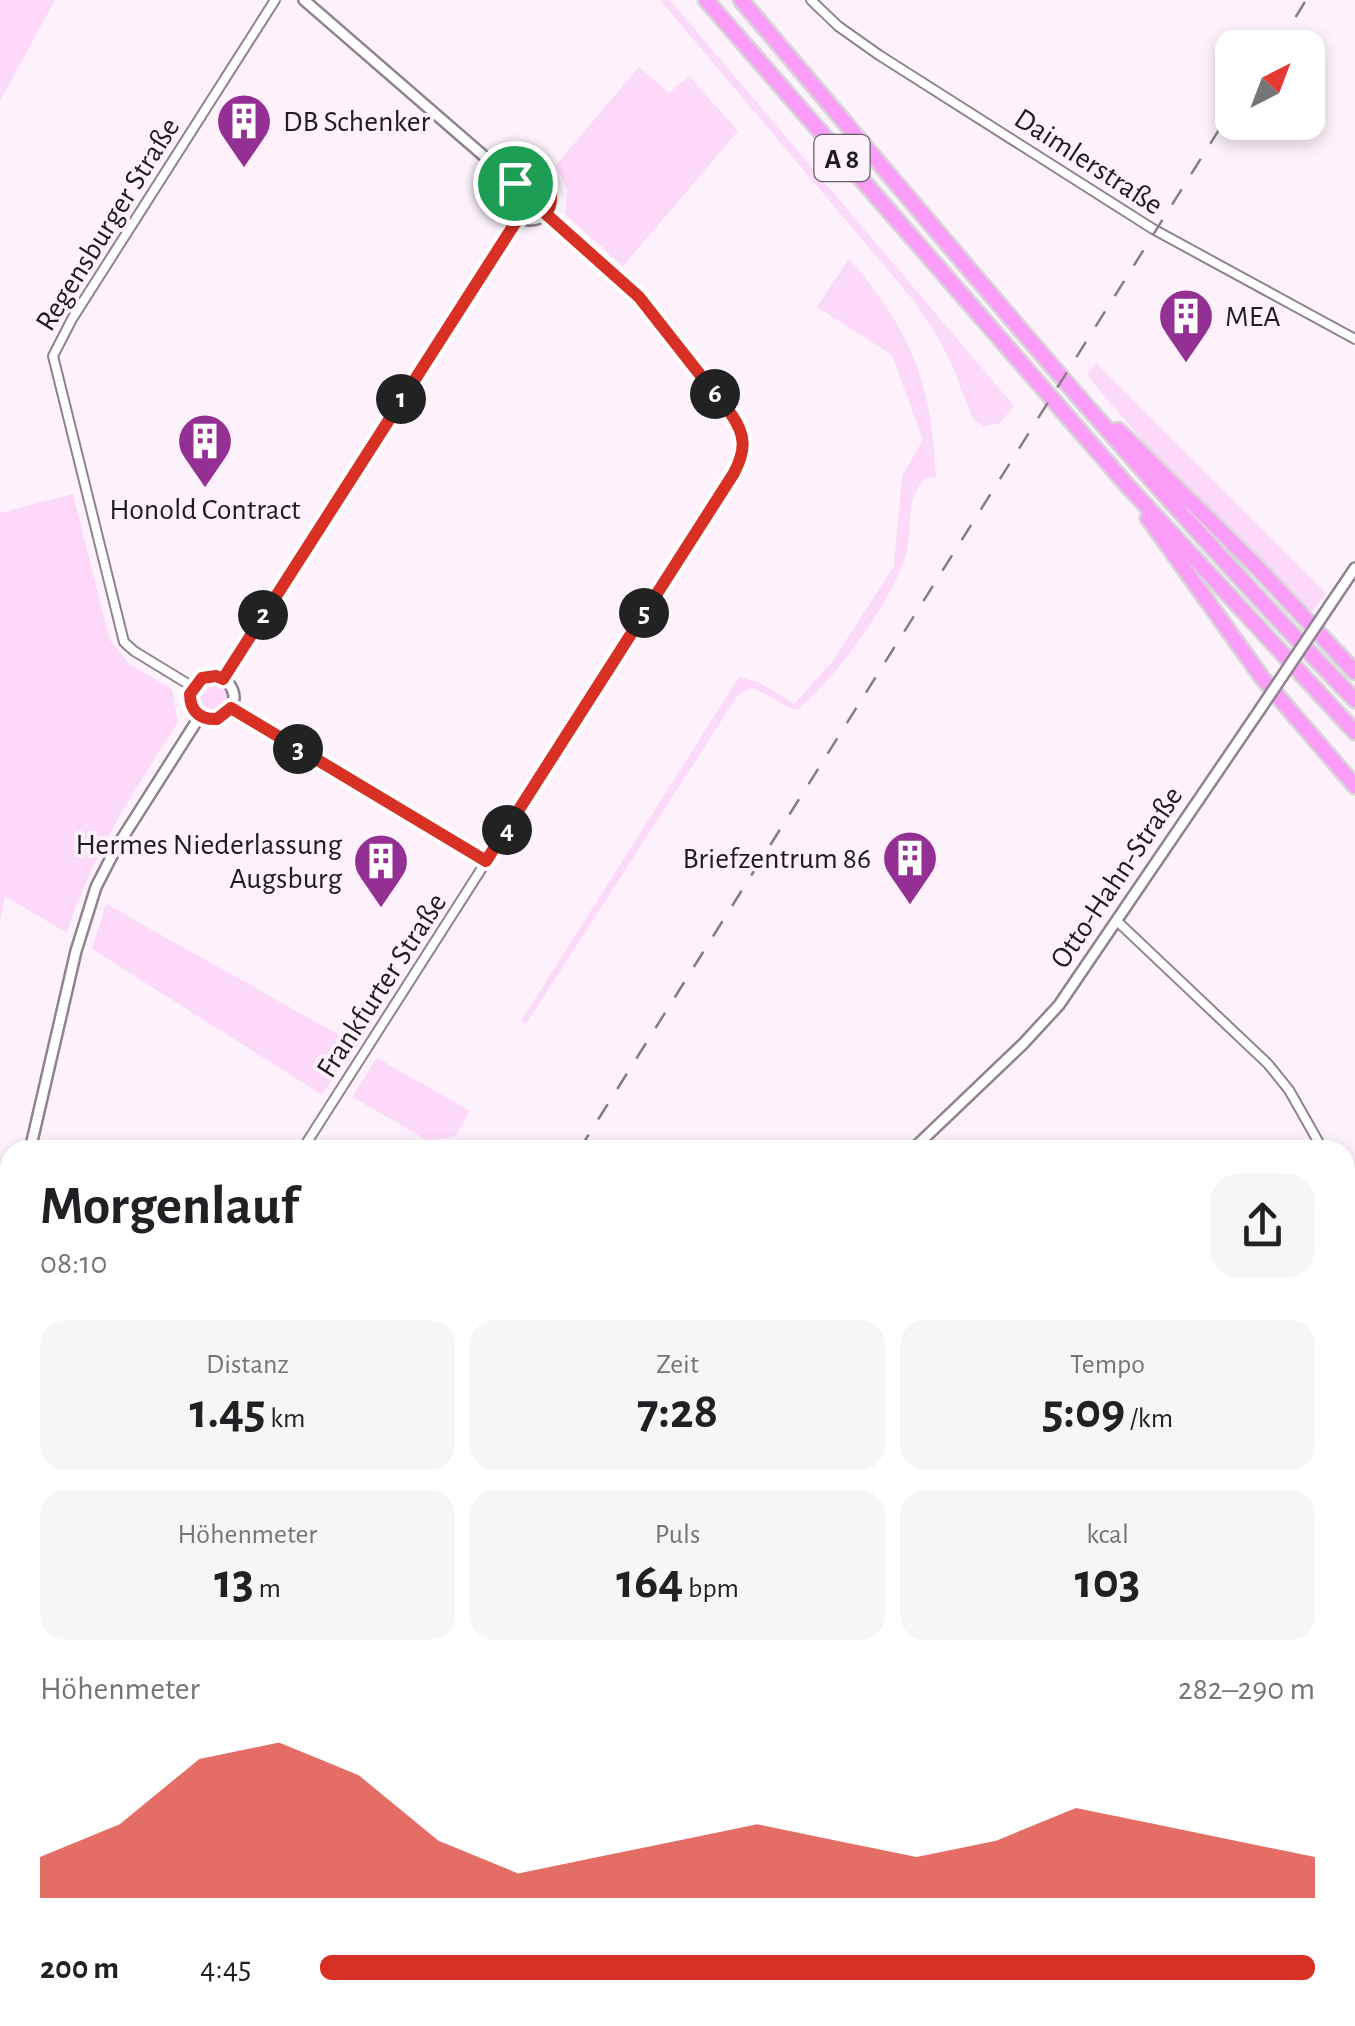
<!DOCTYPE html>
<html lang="de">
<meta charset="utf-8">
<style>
body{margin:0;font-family:"Alegreya Sans",sans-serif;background:#f6f6f6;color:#202124;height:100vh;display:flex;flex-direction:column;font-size:38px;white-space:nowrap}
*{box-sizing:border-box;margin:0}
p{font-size:32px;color:#757577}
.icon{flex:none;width:55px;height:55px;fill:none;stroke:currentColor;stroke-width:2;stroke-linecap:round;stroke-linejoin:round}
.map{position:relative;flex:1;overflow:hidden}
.details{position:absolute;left:0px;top:1140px;width:1355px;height:888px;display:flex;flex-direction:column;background:#fff;border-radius:30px 30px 0 0;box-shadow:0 5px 15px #0003}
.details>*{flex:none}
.needle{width:65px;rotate:42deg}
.tools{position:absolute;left:1215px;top:30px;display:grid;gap:20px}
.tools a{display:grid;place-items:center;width:110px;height:110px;border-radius:20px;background:#fff;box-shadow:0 5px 15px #0003;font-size:50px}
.pin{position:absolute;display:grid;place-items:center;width:85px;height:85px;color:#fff;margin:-42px;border:5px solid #fff;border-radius:50%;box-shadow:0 2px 10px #0007}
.km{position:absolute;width:50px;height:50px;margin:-25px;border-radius:50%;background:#222;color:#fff;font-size:28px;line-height:50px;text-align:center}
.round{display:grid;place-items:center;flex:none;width:105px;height:105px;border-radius:30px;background:#f6f6f6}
.overview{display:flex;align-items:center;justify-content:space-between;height:170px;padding:0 40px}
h1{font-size:55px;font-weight:600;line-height:75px}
.stats{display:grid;grid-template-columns:repeat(3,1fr);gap:15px;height:170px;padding:10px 40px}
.stats div{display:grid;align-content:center;border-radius:25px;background:#f6f6f6;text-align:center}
.stats b{font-size:50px;font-weight:600}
.stats small{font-size:28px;font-weight:400}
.stats p{font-size:28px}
.chart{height:280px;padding:20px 40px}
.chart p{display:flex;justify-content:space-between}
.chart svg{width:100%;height:180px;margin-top:10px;fill:#d93025;opacity:.7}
ul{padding:0 40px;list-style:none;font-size:32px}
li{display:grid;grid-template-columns:160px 120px 1fr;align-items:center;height:75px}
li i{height:25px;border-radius:12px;background:#d93025}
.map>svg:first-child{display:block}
.green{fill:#fcd8f9}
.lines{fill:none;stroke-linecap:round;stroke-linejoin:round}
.minor-casing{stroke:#90838f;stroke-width:12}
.tertiary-casing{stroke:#90838f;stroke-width:14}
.trunk-casing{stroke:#d7d6d7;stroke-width:18}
.motorway-casing{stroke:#d7d6d7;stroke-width:19}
.minor{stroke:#fff;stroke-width:8}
.tertiary{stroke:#fff;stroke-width:9}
.trunk{stroke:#fcb0fa;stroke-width:12}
.motorway{stroke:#fb9df8;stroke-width:14}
.rail{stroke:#847d83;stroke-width:2.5;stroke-dasharray:18 18;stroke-linecap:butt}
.tertiary-bridge-casing{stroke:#90838f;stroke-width:14;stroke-linecap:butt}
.tertiary-bridge{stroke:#fff;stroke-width:9}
.route-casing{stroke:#fff;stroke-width:20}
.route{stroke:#d93025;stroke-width:12}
.labels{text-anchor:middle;stroke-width:8;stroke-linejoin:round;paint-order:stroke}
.shield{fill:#fdf2fc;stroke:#625c61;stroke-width:2.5}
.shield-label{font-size:28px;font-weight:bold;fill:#201b1f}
.poi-label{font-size:30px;fill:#201b1f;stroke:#fdf2fc;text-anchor:start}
.street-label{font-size:30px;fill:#201b1f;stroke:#fdf2fc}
</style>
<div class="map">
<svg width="1355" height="2026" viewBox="0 0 1355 2026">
<rect width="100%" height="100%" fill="#fdf2fc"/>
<!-- green -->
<g class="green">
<polygon points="0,0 55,0 0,101"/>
<polygon points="660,0 670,0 1014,406 1000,423 984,427 972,417 953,367 935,332 914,301"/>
<polygon points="639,67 669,93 689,76 738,131 623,266 565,214 567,189 556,165"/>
<circle cx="530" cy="198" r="15"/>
<path d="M 849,259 C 911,330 932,383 936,477 L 926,478 C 903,497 914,533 905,558 C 889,605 836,678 798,709 L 792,709 L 754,688 L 742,692 L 736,698 L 526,1024 L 521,1021 L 739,677 L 760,683 L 794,704 L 832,662 L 894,566 L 902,476 L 923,440 L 892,355 L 817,307 Z"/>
<polygon points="1096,363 1326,593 1310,615 1154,455 1087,375"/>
<path d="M 73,494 L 110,640 L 129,664 L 172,689 L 178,722 C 134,792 92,853 67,933 L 5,896 L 0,921 L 0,513 Z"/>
<circle cx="212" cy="697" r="16"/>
<polygon points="106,904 355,1044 322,1095 92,949"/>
<polygon points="377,1058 470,1111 455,1136 429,1141 352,1097"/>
<polygon points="1060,2018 1114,2018 1111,2026 1051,2026"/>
</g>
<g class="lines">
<!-- minor casing -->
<g class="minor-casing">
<g id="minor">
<polyline points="811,0 838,26 879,55 1153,229 1355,339"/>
<polyline points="193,687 134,651 124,642 53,356 72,319 275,0"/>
<polyline points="231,708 486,861"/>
<polyline points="1117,921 1268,1064 1289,1090 1323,1150"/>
<polyline points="31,1145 49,1150"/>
<polyline points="302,1150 734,473 743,452 742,429 639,297 546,213"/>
</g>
</g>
<!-- tertiary casing -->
<g class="tertiary-casing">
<g id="tertiary">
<polyline points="304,0 515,183"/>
<circle cx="530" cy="199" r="21"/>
<polyline points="1330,605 1355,568"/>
<circle cx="212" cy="698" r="22"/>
<polyline points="223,679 519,217"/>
<polyline points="30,1150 76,951 96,887 116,848 200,716"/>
<polyline points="912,1150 1023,1044 1059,1005 1259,711"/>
<polyline points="0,1282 10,1241"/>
<polyline points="1345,1445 1353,1445"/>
<polyline points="0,1781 10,1812"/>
<polyline points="0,1992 10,1975"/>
<polyline points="444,2026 449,2018"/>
</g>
</g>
<!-- trunk casing -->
<g class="trunk-casing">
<g id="trunk">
<polyline points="1345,1485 1355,1467"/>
<polyline points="1345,1515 1355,1497"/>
<polyline points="996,2026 997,2018"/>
<polyline points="1020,2026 1030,2018"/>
<polyline points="1041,2026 1049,2018"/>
<polyline points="1118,2026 1120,2018"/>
</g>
</g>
<!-- motorway casing -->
<g class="motorway-casing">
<g id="motorway">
<polyline points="706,0 1126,484 1355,732"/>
<path d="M 741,0 C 942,236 1139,477 1355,700"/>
<polyline points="1118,430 1255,565 1355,672"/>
<polyline points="1148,518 1263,679 1355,786"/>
</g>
</g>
<!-- minor -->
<use href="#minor" class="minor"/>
<!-- tertiary -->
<use href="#tertiary" class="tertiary"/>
<!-- trunk -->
<use href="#trunk" class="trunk"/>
<!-- motorway -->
<use href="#motorway" class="motorway"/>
<!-- rail -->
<g class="rail">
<polyline points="1277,48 1306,0"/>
<polyline points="579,1150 1232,109"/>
<polyline points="34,2026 39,2018"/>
</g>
<!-- tertiary-bridge casing -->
<g class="tertiary-bridge-casing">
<polyline id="tertiary-bridge" points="1259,711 1330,605"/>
</g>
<!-- tertiary-bridge -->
<use href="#tertiary-bridge" class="tertiary-bridge"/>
</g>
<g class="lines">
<!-- route casing -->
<g class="route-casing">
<path id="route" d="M 528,177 C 549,179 557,196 546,214 L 639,297 L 731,414 C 746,435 746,450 734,473 L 486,861 L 231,708 L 217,719 C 200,720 190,711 190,694 L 202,678 L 216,676 L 223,679 L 519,217 C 503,203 507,182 528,177 Z"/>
</g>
<!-- route -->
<use href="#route" class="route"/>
</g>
<!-- icons -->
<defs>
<g id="building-pin" transform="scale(2.875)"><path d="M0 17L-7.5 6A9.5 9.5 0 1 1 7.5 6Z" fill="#942f94" stroke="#fdf2fc"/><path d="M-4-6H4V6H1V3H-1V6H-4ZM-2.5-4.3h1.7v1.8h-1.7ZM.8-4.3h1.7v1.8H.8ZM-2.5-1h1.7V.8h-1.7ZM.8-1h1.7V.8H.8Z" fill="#fff"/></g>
</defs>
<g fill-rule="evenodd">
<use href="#building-pin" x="244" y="121"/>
<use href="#building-pin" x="1186" y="316"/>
<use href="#building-pin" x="205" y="441"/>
<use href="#building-pin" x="910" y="858"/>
<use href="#building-pin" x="381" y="861"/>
</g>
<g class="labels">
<!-- shield labels -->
<rect class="shield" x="814.5" y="135" width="55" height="46" rx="8"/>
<g class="shield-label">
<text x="842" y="168">A 8</text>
</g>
<!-- poi labels -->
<g class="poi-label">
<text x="283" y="131">DB Schenker</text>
<text x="1225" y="326">MEA</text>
<text x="205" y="519" text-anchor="middle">Honold Contract</text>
<text x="342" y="854" text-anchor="end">Hermes Niederlassung<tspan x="342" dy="34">Augsburg</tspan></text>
<text x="871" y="868" text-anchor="end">Briefzentrum 86</text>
</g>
<!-- street labels -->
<g class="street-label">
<text transform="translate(1089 161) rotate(33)" y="10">Daimlerstraße</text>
<text transform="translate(107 224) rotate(-58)" y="10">Regensburger Straße</text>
<text transform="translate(1116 877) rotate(-56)" y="10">Otto-Hahn-Straße</text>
<text transform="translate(381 985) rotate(-57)" y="10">Frankfurter Straße</text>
</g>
</g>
</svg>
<div class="tools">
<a><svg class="needle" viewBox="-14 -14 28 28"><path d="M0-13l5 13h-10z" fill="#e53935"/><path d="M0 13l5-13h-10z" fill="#757577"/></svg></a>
</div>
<div class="pin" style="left:515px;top:183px;background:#1e9e55"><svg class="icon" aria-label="arrive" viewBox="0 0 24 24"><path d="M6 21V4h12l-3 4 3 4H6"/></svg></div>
<b class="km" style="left:401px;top:399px">1</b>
<b class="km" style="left:263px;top:615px">2</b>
<b class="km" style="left:298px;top:749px">3</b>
<b class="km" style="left:507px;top:830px">4</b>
<b class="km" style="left:644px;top:613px">5</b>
<b class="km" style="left:715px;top:394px">6</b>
<section class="details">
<div class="overview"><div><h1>Morgenlauf</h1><p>08:10</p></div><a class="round"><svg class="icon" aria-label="share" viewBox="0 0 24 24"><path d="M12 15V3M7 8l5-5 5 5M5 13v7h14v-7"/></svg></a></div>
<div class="stats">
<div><p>Distanz</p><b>1.45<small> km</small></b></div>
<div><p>Zeit</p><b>7:28</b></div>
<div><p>Tempo</p><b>5:09<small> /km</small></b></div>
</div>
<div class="stats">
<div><p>Höhenmeter</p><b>13<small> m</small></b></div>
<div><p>Puls</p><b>164<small> bpm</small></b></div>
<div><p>kcal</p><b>103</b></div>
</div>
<div class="chart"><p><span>Höhenmeter</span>282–290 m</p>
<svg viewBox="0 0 160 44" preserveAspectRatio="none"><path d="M0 44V34L10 26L20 10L30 6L40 14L50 30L60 38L70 34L80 30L90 26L100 30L110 34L120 30L130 22L140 26L150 30L160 34V44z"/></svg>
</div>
<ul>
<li><b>200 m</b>4:45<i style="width:100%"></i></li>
</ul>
</section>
</div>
